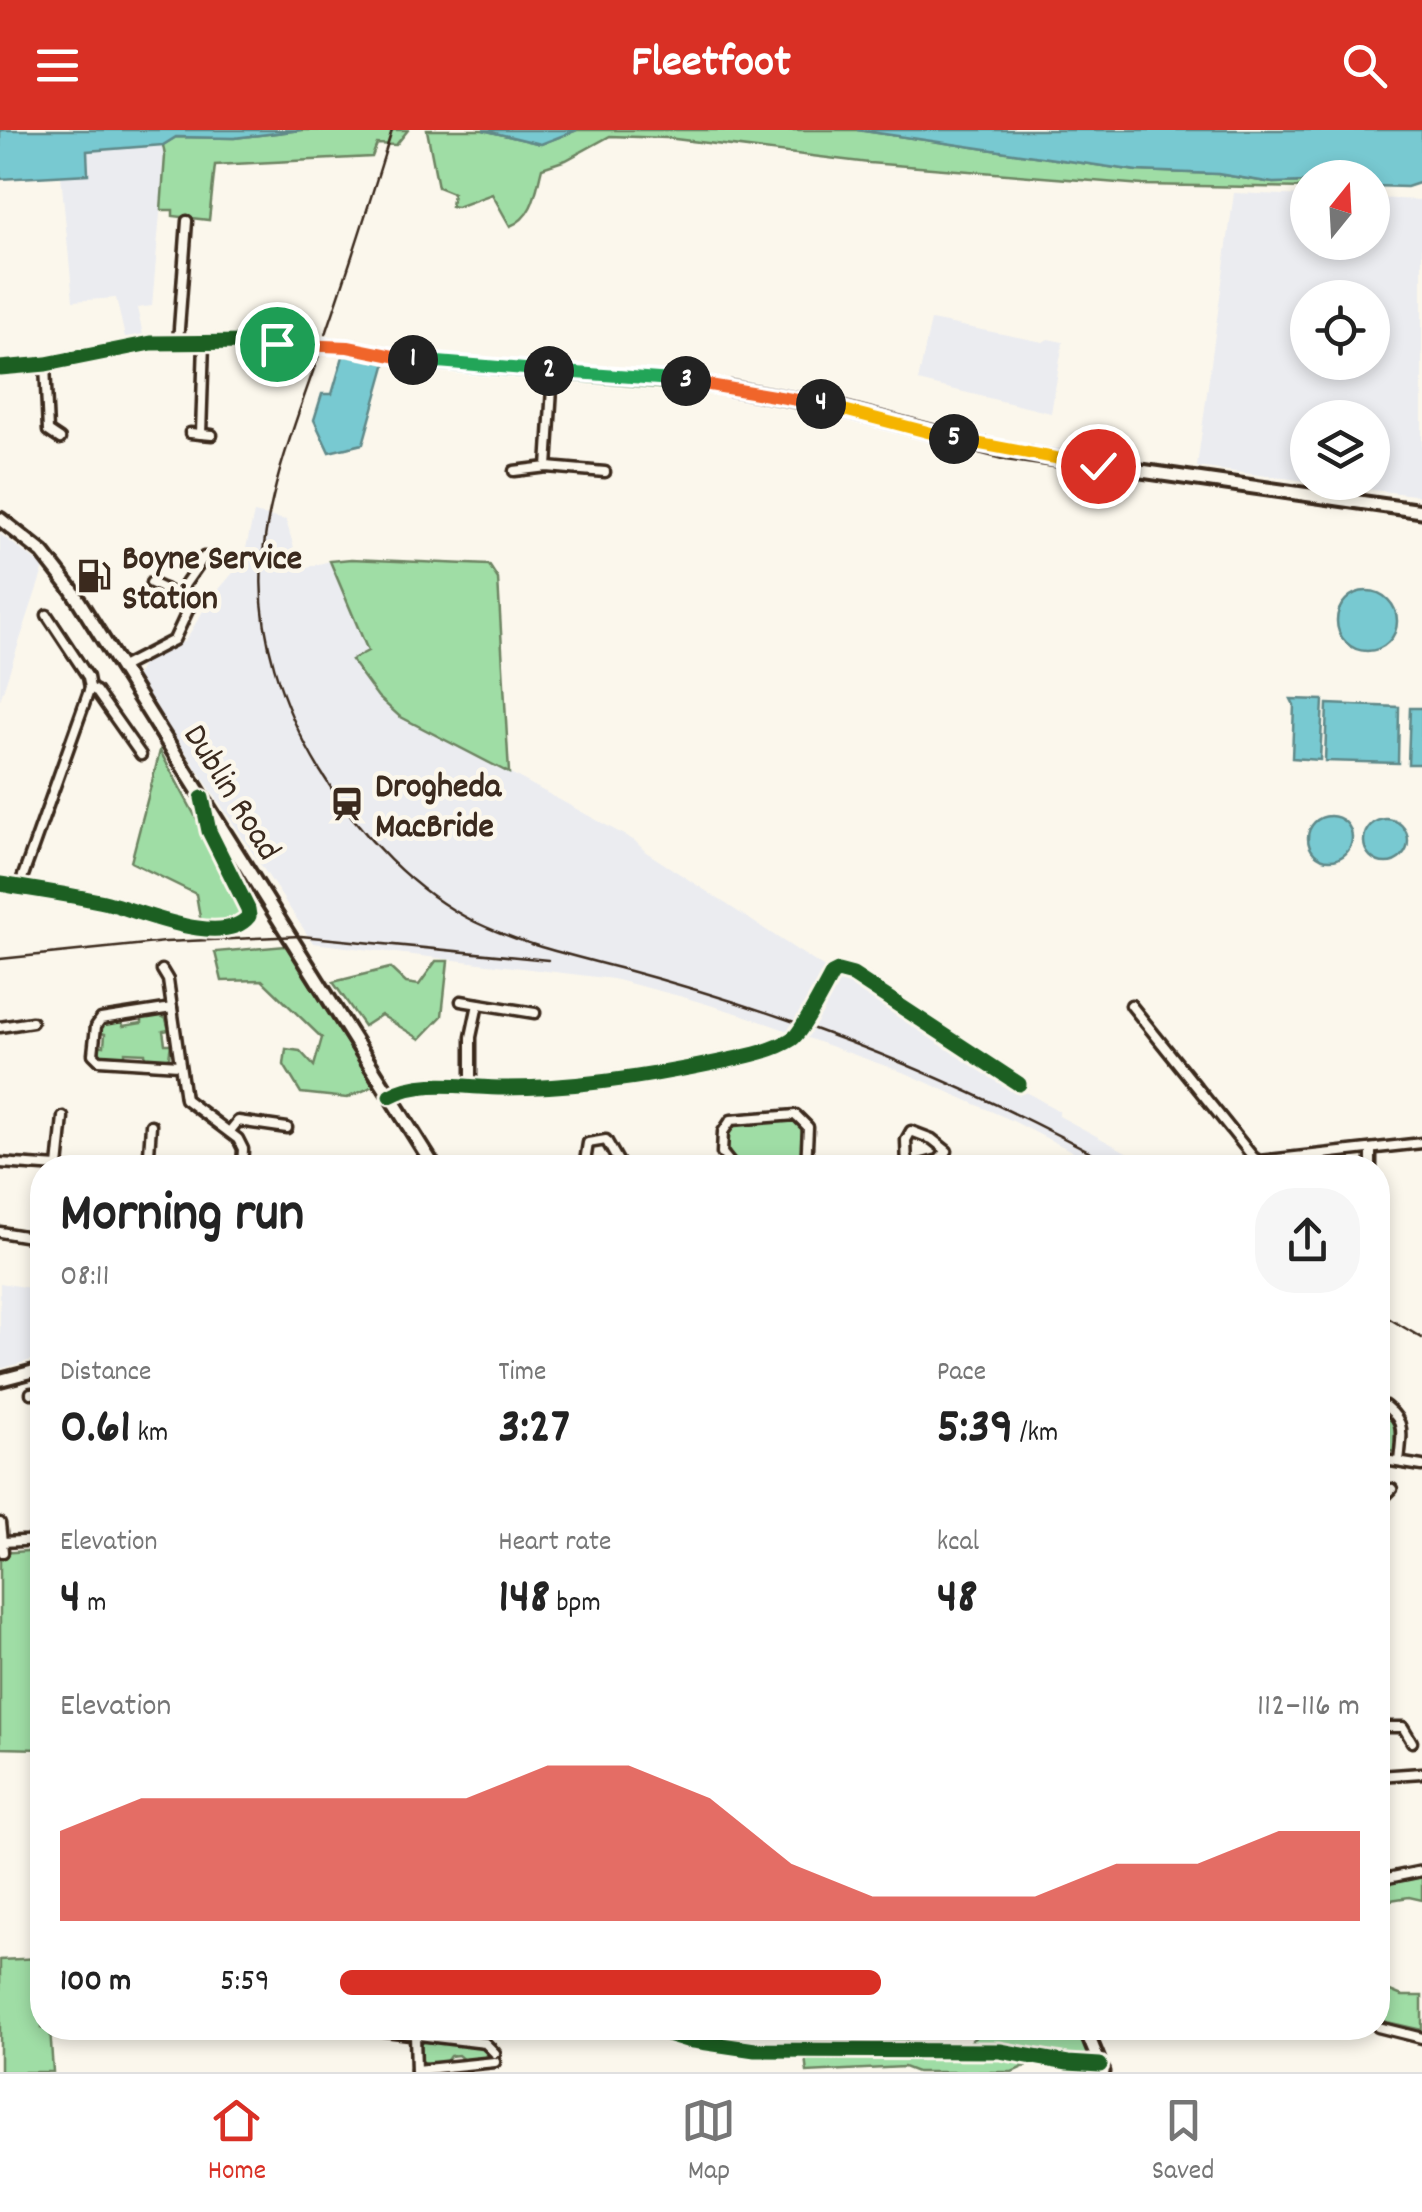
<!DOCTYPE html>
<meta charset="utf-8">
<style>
body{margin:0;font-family:Dekko,sans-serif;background:#f6f6f6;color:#222;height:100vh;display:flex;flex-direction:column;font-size:38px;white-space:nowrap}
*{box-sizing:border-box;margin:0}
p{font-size:32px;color:#767676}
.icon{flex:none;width:55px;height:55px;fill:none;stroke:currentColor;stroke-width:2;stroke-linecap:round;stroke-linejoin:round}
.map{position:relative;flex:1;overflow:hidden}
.sheet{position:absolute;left:30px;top:1025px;width:1360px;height:885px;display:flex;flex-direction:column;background:#fff;border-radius:40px;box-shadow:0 5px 15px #0003}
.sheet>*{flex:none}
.needle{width:65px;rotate:18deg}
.fabs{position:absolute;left:1290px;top:30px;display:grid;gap:20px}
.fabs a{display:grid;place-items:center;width:100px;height:100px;border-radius:50%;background:#fff;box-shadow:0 5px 15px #0003;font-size:50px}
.pin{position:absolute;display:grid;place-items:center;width:85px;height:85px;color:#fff;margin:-42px;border:5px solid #fff;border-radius:50%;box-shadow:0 2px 10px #0007}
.km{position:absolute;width:50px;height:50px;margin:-25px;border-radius:50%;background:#222;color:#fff;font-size:28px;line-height:50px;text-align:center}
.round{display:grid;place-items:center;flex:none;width:105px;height:105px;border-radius:40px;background:#f6f6f6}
.head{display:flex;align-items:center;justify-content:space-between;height:170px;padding:0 30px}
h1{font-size:55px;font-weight:800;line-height:75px}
.figures{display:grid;grid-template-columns:repeat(3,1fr);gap:15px;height:170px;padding:10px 30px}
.figures div{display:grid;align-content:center}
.figures b{font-size:50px;font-weight:800}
.figures small{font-size:28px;font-weight:400}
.figures p{font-size:28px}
.chart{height:280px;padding:20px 30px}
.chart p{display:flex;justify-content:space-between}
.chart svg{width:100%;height:180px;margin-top:10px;fill:#d93025;opacity:.7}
ul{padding:0 30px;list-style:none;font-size:32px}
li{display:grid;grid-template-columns:160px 120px 1fr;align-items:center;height:75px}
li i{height:25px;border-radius:12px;background:#d93025}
header{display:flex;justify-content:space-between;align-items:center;height:130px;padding:0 30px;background:#d93025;color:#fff;font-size:45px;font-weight:800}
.dock{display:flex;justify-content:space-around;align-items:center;height:140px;border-top:2px solid #e0e0e0;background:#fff;font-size:28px;color:#767676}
.dock a{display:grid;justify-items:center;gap:5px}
.dock .on{color:#d93025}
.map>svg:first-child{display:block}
.built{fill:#ebecf0;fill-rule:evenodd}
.green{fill:#9fdda5;stroke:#6d8462;stroke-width:2.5}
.water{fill:#78c9d1;stroke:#608989;stroke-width:2.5}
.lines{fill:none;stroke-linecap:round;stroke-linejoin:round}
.minor-casing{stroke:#3b2a1e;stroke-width:15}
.tertiary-casing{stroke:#3b2a1e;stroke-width:18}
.secondary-casing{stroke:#3b2a1e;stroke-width:19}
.minor{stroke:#fbf7ec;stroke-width:8}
.tertiary{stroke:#fbf7ec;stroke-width:10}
.secondary{stroke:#fbf7ec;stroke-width:11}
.rail{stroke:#3b2a1e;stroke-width:2.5}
.minor-bridge-casing{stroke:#3b2a1e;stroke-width:15;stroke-linecap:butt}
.minor-bridge{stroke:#fbf7ec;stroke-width:8}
.cycleway-casing{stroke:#fbf7ec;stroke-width:21}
.cycleway{stroke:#1b5e20;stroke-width:15}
.split-1-casing{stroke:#fff;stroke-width:20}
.split-2-casing{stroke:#fff;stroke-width:20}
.split-3-casing{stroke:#fff;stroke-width:20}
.split-4-casing{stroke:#fff;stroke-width:20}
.split-5-casing{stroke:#fff;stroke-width:20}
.split-6-casing{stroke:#fff;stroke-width:20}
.split-1{stroke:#f0652b;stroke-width:12}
.split-2{stroke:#22a559;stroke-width:12}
.split-3{stroke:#22a559;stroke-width:12}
.split-4{stroke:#f0652b;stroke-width:12}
.split-5{stroke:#f5b400;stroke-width:12}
.split-6{stroke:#f5b400;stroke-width:12}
.labels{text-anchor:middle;stroke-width:9;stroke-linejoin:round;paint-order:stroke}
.poi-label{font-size:35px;font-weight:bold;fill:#3b2a1e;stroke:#fbf7ec;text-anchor:start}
.street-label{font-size:35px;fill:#3b2a1e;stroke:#fbf7ec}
</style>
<header><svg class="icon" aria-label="menu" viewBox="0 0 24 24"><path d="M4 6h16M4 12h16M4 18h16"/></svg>Fleetfoot<svg class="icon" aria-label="search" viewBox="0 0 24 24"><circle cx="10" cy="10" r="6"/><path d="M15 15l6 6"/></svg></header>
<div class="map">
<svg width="1422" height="1942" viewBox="0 0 1422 1942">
<rect width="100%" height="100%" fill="#fbf7ec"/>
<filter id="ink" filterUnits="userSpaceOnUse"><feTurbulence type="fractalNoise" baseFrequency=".01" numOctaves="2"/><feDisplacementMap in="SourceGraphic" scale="20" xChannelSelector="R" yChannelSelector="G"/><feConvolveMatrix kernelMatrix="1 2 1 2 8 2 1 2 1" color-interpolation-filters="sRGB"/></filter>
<g filter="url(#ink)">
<!-- built -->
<g class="built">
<polygon points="163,15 165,26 152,176 137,178 143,205 125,207 116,168 73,171 61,45 88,44 86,21"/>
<path d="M 1234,63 L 1307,66 L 1308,112 L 1372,112 L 1373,68 L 1422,70 L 1422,366 L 1317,353 L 1372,352 L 1372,288 L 1308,288 L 1307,351 L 1197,337 ZM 1308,168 L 1372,168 L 1372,232 L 1308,232 Z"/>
<polygon points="931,190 1043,212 1048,209 1063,212 1051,283 918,251"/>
<polygon points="254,383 286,390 300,439 330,431 368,522 351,530 423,599 424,596 635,711 646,722 837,846 850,846 1000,947 1059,981 1059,986 1154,1037 1103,1037 1013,991 908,944 743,885 683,867 613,849 313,813 136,548 143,531 185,511 209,471 243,431"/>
<polygon points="0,404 44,437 0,570"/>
<polygon points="0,1153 42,1160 42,1227 0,1239"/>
</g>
<!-- green -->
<g class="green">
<polygon points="301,0 408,0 396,15 377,14 372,27 215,35 209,90 173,86 173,80 161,80 165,26 163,15 176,7 234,8"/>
<path d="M 427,0 L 483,0 L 541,14 L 577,0 L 857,0 L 1137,41 L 1218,44 L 1273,53 L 1307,52 L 1307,58 L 1143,55 L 869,33 L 667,8 L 610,6 L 566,30 L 542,38 C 536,60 534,87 510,96 L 492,64 L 457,77 L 451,76 L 453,63 L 438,57 Z"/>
<polygon points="351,429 489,435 498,449 509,643 399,586 378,567 351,530 368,521 330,431"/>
<polygon points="160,621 241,771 243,782 236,790 201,793 196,764 131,732"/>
<polygon points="286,816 374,956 347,968 301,963 284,935 286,919 300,921 314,936 322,908 262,850 222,851 215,822"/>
<polygon points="436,831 448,831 442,886 420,909 381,885 364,896 333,852 390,838 406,853 419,855"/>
<polygon points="159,884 166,889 169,900 163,901 165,914 171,914 169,927 164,931 146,930 145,923 125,922 125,929 98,925 96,915 104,916 105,904 98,902 103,893 121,889 123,896 142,893 142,886"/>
<path d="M 790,990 C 810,995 803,1021 802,1037 L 739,1037 C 728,1024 723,1013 731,996 Z"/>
<polygon points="1378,1276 1395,1288 1395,1322 1378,1319"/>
<polygon points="42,1420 42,1619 0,1618 0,1423"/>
<polygon points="1422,1747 1422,1770 1409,1767 1378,1772 1378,1755"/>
<polygon points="42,1828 42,1898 50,1898 53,1942 0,1942 0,1830"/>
<polygon points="1378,1856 1402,1866 1422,1866 1422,1900 1378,1890"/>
<polygon points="847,1898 909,1898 906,1913 968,1914 985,1898 1076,1898 1093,1935 1034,1932 1012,1942 917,1942 904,1937 807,1942 804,1920 852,1920"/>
<polygon points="425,1911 485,1918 491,1928 465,1931 458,1925 450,1926 445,1933 427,1935 420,1929 420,1915"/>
</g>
<!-- water -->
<g class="water">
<polygon points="0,0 301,0 234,8 176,7 163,15 87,21 88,44 0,49"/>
<polygon points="483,0 577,0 541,14"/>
<polygon points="857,0 1422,0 1422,52 1407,57 1373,56 1372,48 1308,48 1307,52 1273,53 1218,44 1137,41"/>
<polygon points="344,223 386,232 363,314 329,322 314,290 322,264 332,264"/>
<circle cx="1367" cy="491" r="30"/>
<polygon points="1291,569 1323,570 1320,630 1292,628 1294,575"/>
<polygon points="1327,574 1399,577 1398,633 1325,631"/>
<polygon points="1410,578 1422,578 1422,634 1408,634"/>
<circle cx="1330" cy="708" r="22"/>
<circle cx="1386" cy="711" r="22"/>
</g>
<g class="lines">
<!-- minor casing -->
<g class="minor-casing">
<g id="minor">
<polyline points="178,212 187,91"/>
<polyline points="45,234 48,301 60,309"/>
<polyline points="190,303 212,305"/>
<polyline points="201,304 204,212"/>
<polyline points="547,337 553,242"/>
<polyline points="514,341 547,337 605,342"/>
<polyline points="178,464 204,427"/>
<polyline points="158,475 165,459"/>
<polyline points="120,538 174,510 189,478 185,469 151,453"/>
<polyline points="90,558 96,561 141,625"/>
<path d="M 0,754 C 36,760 73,765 108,773 C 140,781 223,819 249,786 L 248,779 L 209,701 L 202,670"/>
<polyline points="19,757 90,558 88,547 47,485"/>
<polyline points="162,840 168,850 185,969 238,1009 243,1019 242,1038"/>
<polyline points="830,847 838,841 853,845 1019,954"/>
<polyline points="461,871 535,883"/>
<polyline points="1131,875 1253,1027 1259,1031 1422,1013"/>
<polyline points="172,878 101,889 96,896 93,924 99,930 179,935"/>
<polyline points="0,897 32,892"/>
<polyline points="471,957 471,907 478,874"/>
<path d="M 390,966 C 429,946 497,959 542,958 C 586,956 777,932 801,901"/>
<polyline points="230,1001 238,991 287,998"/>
<polyline points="1371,1019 1371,1038"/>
<polyline points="0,1033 58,1037 63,987"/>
<polyline points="148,1038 151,995"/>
<polyline points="584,1038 588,1013 606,1010 622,1038"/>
<polyline points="734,1038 722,1023 723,1002 731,990 796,985 808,997 806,1038"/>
<polyline points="907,1038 906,1010 911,1001 932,1009 947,1021 939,1030 910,1038"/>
<polyline points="0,1102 42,1109"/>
<polyline points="31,1263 42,1263"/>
<path d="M 1378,1271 C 1407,1290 1402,1299 1399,1332"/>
<polyline points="1378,1329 1422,1336"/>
<polyline points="1378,1368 1384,1367 1392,1359"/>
<polyline points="0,1393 3,1422"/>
<polyline points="2,1412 42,1410"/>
<polyline points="1378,1597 1403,1597 1412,1612"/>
<polyline points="1378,1646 1422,1643"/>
<polyline points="1378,1750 1422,1741"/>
<polyline points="1378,1897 1422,1908"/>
<polyline points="648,1898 687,1910 755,1920 1000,1921 1068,1933 1100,1935"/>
<polyline points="369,1899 485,1913 495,1923"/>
<polyline points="415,1904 416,1942"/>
<polyline points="416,1940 495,1932"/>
</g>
</g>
<!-- tertiary casing -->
<g class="tertiary-casing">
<polyline id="tertiary" points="0,1250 42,1239"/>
</g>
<!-- secondary casing -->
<g class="secondary-casing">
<g id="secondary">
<polyline points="0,238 46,234 151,213 253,212 348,217 434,233 724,257 835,277 1008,322 1422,381"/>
<polyline points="0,389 43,423 72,460 435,1038"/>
<polyline points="1085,1898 1103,1942"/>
</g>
</g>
<!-- minor -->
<use href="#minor" class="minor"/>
<!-- tertiary -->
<use href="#tertiary" class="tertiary"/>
<!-- secondary -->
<use href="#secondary" class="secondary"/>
<!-- rail -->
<g class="rail">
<path d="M 392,0 C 371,68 349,137 326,204 C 301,279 268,355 262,434 C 252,567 356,733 475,792 C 521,814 570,825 619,838 C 675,853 731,870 786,889 C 902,929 1013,979 1120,1038"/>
<polyline points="0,829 165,812 301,806 548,830"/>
<polyline points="1378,1182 1422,1208"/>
</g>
<!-- minor-bridge casing -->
<g class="minor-bridge-casing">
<polyline id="minor-bridge" points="801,901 830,847"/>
</g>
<!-- minor-bridge -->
<use href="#minor-bridge" class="minor-bridge"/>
<!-- cycleway casing -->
<g class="cycleway-casing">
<g id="cycleway">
<polyline points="0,238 46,234 151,213 253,212 348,217 434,233 724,257"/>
<path d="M 0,754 C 36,760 73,765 108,773 C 140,781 223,819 249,786 L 248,779 L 209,701 L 202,668"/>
<path d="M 390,966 C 423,948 467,958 504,958 C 576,958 648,947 719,932 C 742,927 772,922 792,909 C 800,905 826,855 832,844 L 838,841 L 853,845 L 1019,954"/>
<polyline points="648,1898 687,1910 755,1920 1000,1921 1068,1933 1100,1935"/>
</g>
</g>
<!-- cycleway -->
<use href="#cycleway" class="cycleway"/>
</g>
</g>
<g class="lines" filter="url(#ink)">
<!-- split-1 casing -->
<g class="split-1-casing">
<polyline id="split-1" points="277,214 348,217 413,230"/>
</g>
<!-- split-2 casing -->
<g class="split-2-casing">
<polyline id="split-2" points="413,230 549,241"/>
</g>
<!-- split-3 casing -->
<g class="split-3-casing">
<polyline id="split-3" points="549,241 686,251"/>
</g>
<!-- split-4 casing -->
<g class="split-4-casing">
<polyline id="split-4" points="686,251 821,274"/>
</g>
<!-- split-5 casing -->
<g class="split-5-casing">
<polyline id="split-5" points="821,274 954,309"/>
</g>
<!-- split-6 casing -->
<g class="split-6-casing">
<polyline id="split-6" points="954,309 1098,336"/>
</g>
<!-- split-1 -->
<use href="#split-1" class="split-1"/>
<!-- split-2 -->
<use href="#split-2" class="split-2"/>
<!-- split-3 -->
<use href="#split-3" class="split-3"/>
<!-- split-4 -->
<use href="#split-4" class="split-4"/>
<!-- split-5 -->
<use href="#split-5" class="split-5"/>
<!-- split-6 -->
<use href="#split-6" class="split-6"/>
</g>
<!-- icons -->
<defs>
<g id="fuel-bare" transform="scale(2.7)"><path d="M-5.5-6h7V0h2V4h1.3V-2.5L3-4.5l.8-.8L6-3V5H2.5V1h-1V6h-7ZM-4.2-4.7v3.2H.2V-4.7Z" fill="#3b2a1e" stroke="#fbf7ec" stroke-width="2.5" paint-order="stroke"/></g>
<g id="station-bare" transform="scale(2.7)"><path d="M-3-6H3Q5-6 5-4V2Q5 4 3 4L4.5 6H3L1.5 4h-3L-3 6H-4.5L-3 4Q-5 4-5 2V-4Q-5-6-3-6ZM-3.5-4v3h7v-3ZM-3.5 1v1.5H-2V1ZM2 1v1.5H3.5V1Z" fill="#3b2a1e" stroke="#fbf7ec" stroke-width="2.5" paint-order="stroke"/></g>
</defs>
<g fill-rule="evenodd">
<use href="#fuel-bare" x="94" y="446"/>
<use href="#station-bare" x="347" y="674"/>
</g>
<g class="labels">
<!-- poi labels -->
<g class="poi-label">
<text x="122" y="438">Boyne Service<tspan x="122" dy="40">Station</tspan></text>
<text x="375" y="666">Drogheda<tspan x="375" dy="40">MacBride</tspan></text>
</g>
<!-- street labels -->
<g class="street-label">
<text transform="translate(234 661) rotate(58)" y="12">Dublin Road</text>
</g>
</g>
</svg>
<div class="fabs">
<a><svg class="needle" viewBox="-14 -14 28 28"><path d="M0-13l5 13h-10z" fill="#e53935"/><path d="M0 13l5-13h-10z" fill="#767676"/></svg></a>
<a><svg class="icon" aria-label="locate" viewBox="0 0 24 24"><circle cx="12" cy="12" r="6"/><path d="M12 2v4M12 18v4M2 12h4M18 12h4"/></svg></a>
<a><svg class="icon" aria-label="layers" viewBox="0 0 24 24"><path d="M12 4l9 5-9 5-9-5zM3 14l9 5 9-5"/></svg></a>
</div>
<div class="pin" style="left:277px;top:214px;background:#1e9e55"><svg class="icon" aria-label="arrive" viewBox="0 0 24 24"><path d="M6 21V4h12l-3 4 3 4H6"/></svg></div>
<div class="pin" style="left:1098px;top:336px;background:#d93025"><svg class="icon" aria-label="check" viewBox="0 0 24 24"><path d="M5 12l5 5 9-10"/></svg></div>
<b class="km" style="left:413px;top:230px">1</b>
<b class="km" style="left:549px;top:241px">2</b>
<b class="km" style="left:686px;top:251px">3</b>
<b class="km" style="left:821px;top:274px">4</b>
<b class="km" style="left:954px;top:309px">5</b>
<section class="sheet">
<div class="head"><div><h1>Morning run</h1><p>08:11</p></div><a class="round"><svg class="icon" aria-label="share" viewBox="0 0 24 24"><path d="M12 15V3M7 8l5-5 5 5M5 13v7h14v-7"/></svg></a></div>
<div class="figures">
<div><p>Distance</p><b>0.61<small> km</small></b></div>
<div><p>Time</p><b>3:27</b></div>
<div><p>Pace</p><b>5:39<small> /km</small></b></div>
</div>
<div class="figures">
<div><p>Elevation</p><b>4<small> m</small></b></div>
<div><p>Heart rate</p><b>148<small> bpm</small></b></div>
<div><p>kcal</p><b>48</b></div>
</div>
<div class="chart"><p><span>Elevation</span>112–116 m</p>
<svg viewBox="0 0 160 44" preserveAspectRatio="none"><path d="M0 44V22L10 14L20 14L30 14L40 14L50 14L60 6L70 6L80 14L90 30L100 38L110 38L120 38L130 30L140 30L150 22L160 22V44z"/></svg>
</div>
<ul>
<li><b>100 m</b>5:59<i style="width:53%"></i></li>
</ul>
</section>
</div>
<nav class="dock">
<a class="on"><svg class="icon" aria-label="home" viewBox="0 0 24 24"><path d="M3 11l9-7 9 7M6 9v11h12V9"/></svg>Home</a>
<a><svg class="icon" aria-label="map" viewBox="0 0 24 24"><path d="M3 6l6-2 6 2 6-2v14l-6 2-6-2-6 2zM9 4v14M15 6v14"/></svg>Map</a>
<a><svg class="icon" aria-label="saved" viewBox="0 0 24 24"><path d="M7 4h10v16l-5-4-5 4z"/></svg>Saved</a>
</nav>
